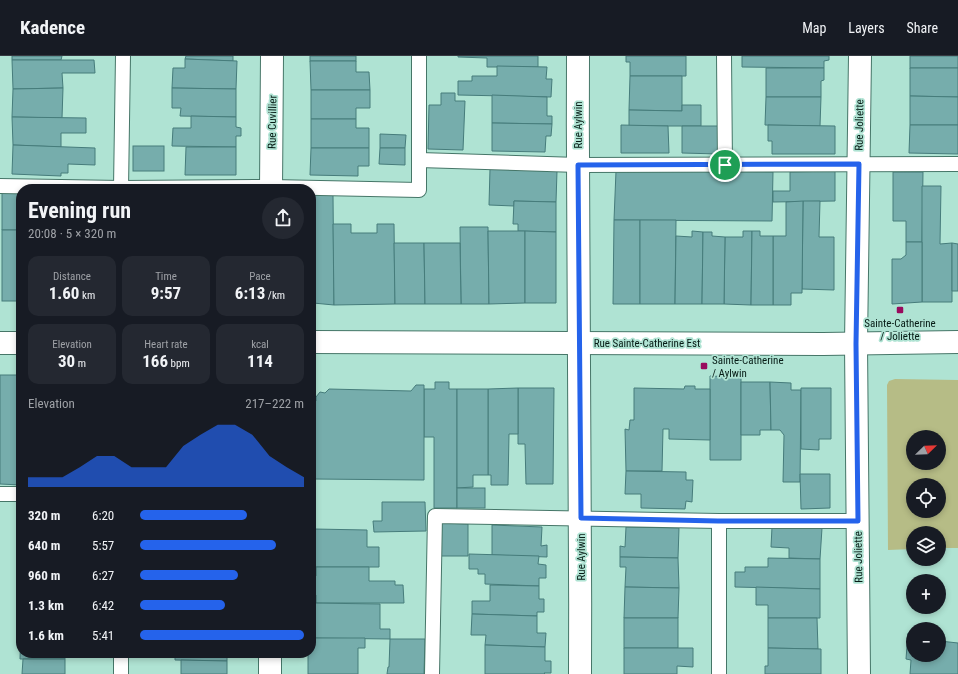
<!DOCTYPE html>
<meta charset="utf-8">
<style>
body{margin:0;font-family:"Roboto Condensed",sans-serif;background:#242831;color:#f1f3f6;height:100vh;display:flex;flex-direction:column;font-size:15px;white-space:nowrap}
*{box-sizing:border-box;margin:0}
p{font-size:13px;color:#9ea1a6}
.icon{flex:none;width:22px;height:22px;fill:none;stroke:currentColor;stroke-width:2;stroke-linecap:round;stroke-linejoin:round}
.map{position:relative;flex:1;overflow:hidden}
.side{position:absolute;left:16px;top:128px;width:300px;height:474px;display:flex;flex-direction:column;background:#171b24;border-radius:16px;box-shadow:0 2px 6px #0003}
.side>*{flex:none}
.needle{width:26px;rotate:67deg}
.controls{position:absolute;left:906px;top:374px;display:grid;gap:8px}
.controls a{display:grid;place-items:center;width:40px;height:40px;border-radius:50%;background:#171b24;box-shadow:0 2px 6px #0003;font-size:20px}
.pin{position:absolute;display:grid;place-items:center;width:34px;height:34px;color:#fff;margin:-17px;border:2px solid #fff;border-radius:50%;box-shadow:0 1px 4px #0007}
.round{display:grid;place-items:center;flex:none;width:42px;height:42px;border-radius:21px;background:#242831}
.summary{display:flex;align-items:center;justify-content:space-between;height:68px;padding:0 12px}
h1{font-size:22px;font-weight:700;line-height:30px}
.metrics{display:grid;grid-template-columns:repeat(3,1fr);gap:6px;height:68px;padding:4px 12px}
.metrics div{display:grid;align-content:center;border-radius:10px;background:#242831;text-align:center}
.metrics b{font-size:17px;font-weight:700}
.metrics small{font-size:11px;font-weight:400}
.metrics p{font-size:11px}
.chart{height:112px;padding:8px 12px}
.chart p{display:flex;justify-content:space-between}
.chart svg{width:100%;height:72px;margin-top:4px;fill:#2563eb;opacity:.7}
ul{padding:0 12px;list-style:none;font-size:13px}
li{display:grid;grid-template-columns:64px 48px 1fr;align-items:center;height:30px}
li i{height:10px;border-radius:5px;background:#2563eb}
header{display:flex;align-items:center;gap:24px;box-sizing:border-box;height:56px;padding:0 20px;background:#171b24;border-bottom:1px solid #363941}
header strong{font-size:19px}
nav{display:flex;gap:22px;margin-inline-start:auto;font-size:14px}
.map>svg:first-child{display:block}
.green{fill:#b6bc86;fill-rule:evenodd}
.building{fill:#76adac;stroke:#467c7b}
.lines{fill:none;stroke-linecap:round;stroke-linejoin:round}
.service-casing{stroke:#467668;stroke-width:16}
.minor-casing{stroke:#467668;stroke-width:24}
.tertiary-casing{stroke:#467668;stroke-width:24}
.service{stroke:#fff;stroke-width:14}
.minor{stroke:#fff;stroke-width:22}
.tertiary{stroke:#fff;stroke-width:22}
.route-casing{stroke:#fff;stroke-width:8}
.route{stroke:#2563eb;stroke-width:5}
.poi-dot{fill:#990a5d;stroke:#afe3d3;stroke-width:1.5}
.labels{text-anchor:middle;stroke-width:3.5;stroke-linejoin:round;paint-order:stroke}
.street-label{font-size:11px;fill:#061b15;stroke:#afe3d3}
.poi-label{font-size:11px;fill:#061b15;stroke:#afe3d3}
</style>
<header>
<strong>Kadence</strong>
<nav><a>Map</a><a>Layers</a><a>Share</a></nav>
</header>
<div class="map">
<svg width="958" height="618" viewBox="0 0 958 618">
<rect width="100%" height="100%" fill="#afe3d3"/>
<!-- green -->
<path class="green" d="M 895,323 L 958,324 L 958,492 L 939,492 L 939,477 L 913,477 L 913,493 L 888,494 L 887,329 L 889,325 ZM 913,381 L 939,381 L 939,407 L 913,407 ZM 913,429 L 939,429 L 939,455 L 913,455 Z"/>
<!-- building -->
<g class="building">
<polygon points="12,0 62,0 61,4 12,4"/>
<polygon points="186,0 233,0 233,5 185,3"/>
<rect x="310" y="0" width="46" height="5"/>
<polygon points="458,0 538,0 538,11 487,11 487,2 458,1"/>
<polygon points="626,0 686,0 686,20 630,20 630,6 626,6"/>
<polygon points="742,0 829,0 829,4 824,5 824,12 742,11"/>
<rect x="910" y="0" width="48" height="12"/>
<polygon points="185,3 237,5 236,33 172,32 173,12 185,12"/>
<polygon points="12,4 94,4 95,17 62,17 63,32 13,33"/>
<polygon points="310,5 356,5 356,16 369,16 370,34 311,34"/>
<polygon points="497,10 547,11 546,23 552,23 551,41 458,39 458,25 472,25 472,20 497,20"/>
<polygon points="766,12 824,12 824,24 821,25 821,41 766,41"/>
<polygon points="910,12 958,12 958,41 910,40"/>
<polygon points="630,20 682,20 682,55 629,54"/>
<polygon points="63,32 62,62 12,61 13,33"/>
<polygon points="172,32 236,33 236,61 180,60 181,52 172,52"/>
<polygon points="311,34 370,34 370,52 356,52 356,63 311,63"/>
<polygon points="441,37 455,37 455,45 465,45 463,94 428,93 429,49 441,49"/>
<polygon points="492,39 547,41 547,60 552,60 552,68 492,67"/>
<polygon points="910,40 958,41 958,69 910,69"/>
<polygon points="766,41 821,41 820,70 765,69"/>
<polygon points="682,49 701,49 701,70 629,70 629,54 682,55"/>
<polygon points="191,60 236,61 236,71 241,72 241,80 236,80 236,91 172,90 173,72 191,72"/>
<polygon points="12,61 86,62 86,77 61,77 61,91 13,89"/>
<polygon points="311,63 356,63 356,72 369,72 369,92 311,92"/>
<polygon points="492,67 552,68 551,80 546,80 545,96 492,95"/>
<polygon points="621,69 668,70 669,97 621,97"/>
<polygon points="768,69 835,70 835,98 772,98 772,85 768,85"/>
<polygon points="910,69 958,69 958,98 909,97"/>
<polygon points="682,70 719,70 719,98 682,97"/>
<polygon points="380,78 406,79 405,92 380,92"/>
<polygon points="13,89 95,92 95,109 68,108 68,117 61,117 61,120 12,118"/>
<rect x="133" y="90" width="31" height="25"/>
<polygon points="186,91 236,91 236,119 185,119"/>
<polygon points="311,92 369,92 369,110 358,110 358,120 310,119"/>
<polygon points="380,92 405,92 405,109 379,108"/>
<polygon points="490,113 557,115 556,146 514,145 514,150 489,149"/>
<polygon points="616,115 773,116 772,165 614,164"/>
<polygon points="835,115 835,145 773,146 773,135 790,135 790,116"/>
<polygon points="893,116 923,116 922,186 906,186 906,165 893,165"/>
<polygon points="922,130 941,130 940,188 952,187 952,246 922,246"/>
<polygon points="2,136 21,137 21,174 2,174"/>
<polygon points="311,139 333,139 334,249 313,247 311,245"/>
<polygon points="514,145 556,146 556,176 518,175 518,168 513,168"/>
<polygon points="803,145 820,145 819,181 834,181 834,234 802,233"/>
<polygon points="803,145 802,237 791,237 791,249 773,249 773,180 786,180 786,146"/>
<polygon points="614,164 640,164 640,248 613,248"/>
<polygon points="640,164 676,164 675,248 640,248"/>
<polygon points="333,168 351,168 351,177 377,177 377,168 394,168 395,248 334,249"/>
<polygon points="460,171 488,171 489,248 461,248"/>
<rect x="2" y="174" width="19" height="71"/>
<polygon points="488,175 525,175 525,247 489,248"/>
<polygon points="525,175 556,176 556,247 525,247"/>
<polygon points="692,175 703,176 702,248 675,248 676,180 692,181"/>
<polygon points="743,175 752,175 751,249 724,248 725,181 743,181"/>
<polygon points="752,175 760,175 760,180 773,180 773,249 751,249"/>
<polygon points="703,176 712,176 712,180 725,181 724,248 702,248"/>
<polygon points="906,186 922,186 922,246 892,248 892,203 901,203 906,199"/>
<polygon points="394,187 424,187 425,248 395,248"/>
<polygon points="424,187 460,187 461,248 425,248"/>
<polygon points="952,187 958,188 958,235 952,235"/>
<polygon points="0,319 21,319 21,429 0,428"/>
<polygon points="710,320 741,321 741,404 710,404"/>
<polygon points="435,326 449,326 449,333 457,333 457,452 434,452 434,381 424,381 424,333 435,333"/>
<polygon points="741,326 770,326 771,374 760,374 760,379 741,379"/>
<polygon points="770,326 791,327 791,334 801,334 800,426 783,426 784,379 780,374 771,374"/>
<polygon points="416,329 424,329 424,424 313,423 313,392 311,390 312,349 316,345 316,341 320,336 325,337 329,333 411,335"/>
<polygon points="685,330 695,330 695,333 710,333 710,384 669,383 669,373 663,373 662,415 626,415 625,373 629,374 630,364 634,364 634,332 684,333"/>
<polygon points="518,332 554,332 553,428 526,428 525,388 518,388"/>
<polygon points="518,332 518,378 509,378 508,429 491,429 491,419 488,419 488,333"/>
<polygon points="801,332 831,332 831,383 819,383 819,394 801,393"/>
<polygon points="457,333 488,333 488,419 473,419 473,431 457,432"/>
<polygon points="626,415 686,416 686,424 693,424 692,446 686,445 685,453 641,452 641,438 625,438"/>
<polygon points="800,418 830,418 830,452 801,453"/>
<rect x="457" y="432" width="28" height="20"/>
<polygon points="382,446 425,446 426,475 374,476 373,465 382,465"/>
<polygon points="441,467 468,468 468,500 441,500"/>
<polygon points="492,469 542,471 541,490 547,489 547,501 492,499"/>
<polygon points="626,471 679,472 678,502 620,501 620,490 625,491"/>
<polygon points="772,471 822,472 820,503 789,502 789,492 771,491"/>
<polygon points="314,473 367,474 367,491 379,491 379,511 314,511"/>
<polygon points="469,498 539,500 538,508 546,509 546,522 539,522 539,530 485,528 485,518 478,518 478,513 469,513"/>
<polygon points="620,501 678,502 679,532 625,531 626,511 620,511"/>
<polygon points="768,502 820,503 820,533 735,531 735,516 745,516 745,511 768,511"/>
<polygon points="316,511 369,511 369,525 395,525 395,529 403,529 404,547 316,547 316,539 311,538 311,520 316,520"/>
<polygon points="490,529 539,530 539,543 544,543 544,556 537,556 537,560 472,558 472,545 490,545"/>
<polygon points="625,531 679,532 678,562 624,562"/>
<polygon points="756,531 820,533 820,562 768,562 768,549 756,549"/>
<polygon points="311,547 380,548 380,573 390,573 390,583 311,582"/>
<polygon points="472,558 537,560 537,577 546,577 545,591 485,589 486,579 471,579"/>
<rect x="624" y="562" width="54" height="30"/>
<polygon points="768,562 817,562 818,593 768,592"/>
<polygon points="21,570 21,597 65,597 65,603 20,603"/>
<polygon points="908,577 913,578 913,599 939,599 939,580 940,580 940,585 958,587 958,618 910,618 911,604 906,603"/>
<polygon points="311,582 365,582 365,592 358,592 358,618 308,618 308,597 311,597"/>
<polygon points="390,583 425,583 424,618 387,618 388,611 389,611"/>
<polygon points="485,589 545,591 545,605 551,605 551,617 544,617 545,618 485,618"/>
<polygon points="624,592 693,592 693,611 677,610 677,618 624,618"/>
<polygon points="768,592 821,593 821,618 765,618 765,610 768,610"/>
<polygon points="175,597 227,597 227,605 175,604"/>
<polygon points="23,603 65,603 65,618 22,618"/>
<polygon points="181,604 227,605 227,618 181,618"/>
</g>
<g class="lines">
<!-- service casing -->
<g class="service-casing">
<g id="service">
<polyline points="724,0 725,109"/>
<polyline points="419,104 578,109 958,108"/>
<polyline points="0,130 121,132 271,131 419,134 419,0"/>
<polyline points="121,132 123,0"/>
<polyline points="0,438 21,438"/>
<polyline points="719,465 719,618"/>
<polyline points="121,618 121,597"/>
<polyline points="432,618 435,460 719,465 858,465"/>
</g>
</g>
<!-- minor casing -->
<g class="minor-casing">
<g id="minor">
<path d="M 578,0 C 577,206 581,412 580,618"/>
<polyline points="271,133 272,0"/>
<polyline points="270,618 270,597"/>
<polyline points="859,618 856,288 860,0"/>
</g>
</g>
<!-- tertiary casing -->
<g class="tertiary-casing">
<g id="tertiary">
<polyline points="311,286 823,288 958,286"/>
<polyline points="0,287 21,287"/>
</g>
</g>
<!-- service -->
<use href="#service" class="service"/>
<!-- minor -->
<use href="#minor" class="minor"/>
<!-- tertiary -->
<use href="#tertiary" class="tertiary"/>
</g>
<g class="lines">
<!-- route casing -->
<g class="route-casing">
<polygon id="route" points="859,108 856,288 858,465 718,465 581,462 578,109"/>
</g>
<!-- route -->
<use href="#route" class="route"/>
</g>
<!-- markers -->
<g class="poi-dot">
<rect x="896" y="250" width="8" height="8" rx="2"/>
<rect x="700" y="306" width="8" height="8" rx="2"/>
</g>
<g class="labels">
<!-- street labels -->
<g class="street-label">
<text transform="translate(272 66) rotate(-89)" y="4">Rue Cuvillier</text>
<text transform="translate(578 69) rotate(-90)" y="4">Rue Aylwin</text>
<text transform="translate(859 69) rotate(-89)" y="4">Rue Joliette</text>
<text x="647" y="291">Rue Sainte-Catherine Est</text>
<text transform="translate(581 501) rotate(-90)" y="4">Rue Aylwin</text>
<text transform="translate(858 501) rotate(-91)" y="4">Rue Joliette</text>
</g>
<!-- poi labels -->
<g class="poi-label">
<text x="900" y="271">Sainte-Catherine<tspan x="900" dy="13">/ Joliette</tspan></text>
<text x="712" y="308" text-anchor="start">Sainte-Catherine<tspan x="712" dy="13">/ Aylwin</tspan></text>
</g>
</g>
</svg>
<div class="controls">
<a><svg class="needle" viewBox="-14 -14 28 28"><path d="M0-13l5 13h-10z" fill="#e53935"/><path d="M0 13l5-13h-10z" fill="#9ea1a6"/></svg></a>
<a><svg class="icon" aria-label="locate" viewBox="0 0 24 24"><circle cx="12" cy="12" r="6"/><path d="M12 2v4M12 18v4M2 12h4M18 12h4"/></svg></a>
<a><svg class="icon" aria-label="layers" viewBox="0 0 24 24"><path d="M12 4l9 5-9 5-9-5zM3 14l9 5 9-5"/></svg></a>
<a>+</a>
<a>−</a>
</div>
<div class="pin" style="left:725px;top:109px;background:#1e9e55"><svg class="icon" aria-label="arrive" viewBox="0 0 24 24"><path d="M6 21V4h12l-3 4 3 4H6"/></svg></div>
<section class="side">
<div class="summary"><div><h1>Evening run</h1><p>20:08 · 5 × 320 m</p></div><a class="round"><svg class="icon" aria-label="share" viewBox="0 0 24 24"><path d="M12 15V3M7 8l5-5 5 5M5 13v7h14v-7"/></svg></a></div>
<div class="metrics">
<div><p>Distance</p><b>1.60<small> km</small></b></div>
<div><p>Time</p><b>9:57</b></div>
<div><p>Pace</p><b>6:13<small> /km</small></b></div>
</div>
<div class="metrics">
<div><p>Elevation</p><b>30<small> m</small></b></div>
<div><p>Heart rate</p><b>166<small> bpm</small></b></div>
<div><p>kcal</p><b>114</b></div>
</div>
<div class="chart"><p><span>Elevation</span>217–222 m</p>
<svg viewBox="0 0 160 44" preserveAspectRatio="none"><path d="M0 44V38L10 38L20 38L30 32L40 25L50 25L60 32L70 32L80 32L90 19L100 12L110 6L120 6L130 12L140 25L150 32L160 38V44z"/></svg>
</div>
<ul>
<li><b>320 m</b>6:20<i style="width:65%"></i></li>
<li><b>640 m</b>5:57<i style="width:83%"></i></li>
<li><b>960 m</b>6:27<i style="width:60%"></i></li>
<li><b>1.3 km</b>6:42<i style="width:52%"></i></li>
<li><b>1.6 km</b>5:41<i style="width:100%"></i></li>
</ul>
</section>
</div>
